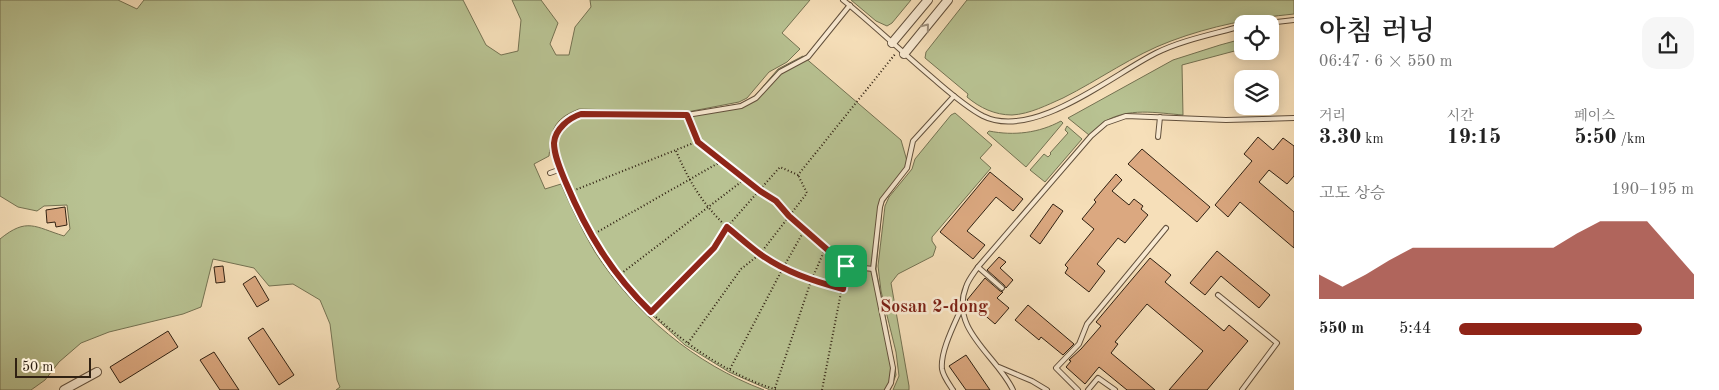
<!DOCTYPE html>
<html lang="ko">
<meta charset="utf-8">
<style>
body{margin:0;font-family:"Old Standard TT","Noto Serif KR",serif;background:#f6f6f6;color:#222;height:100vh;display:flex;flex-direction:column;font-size:19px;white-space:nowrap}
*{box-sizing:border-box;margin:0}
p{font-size:16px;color:#767676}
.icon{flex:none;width:28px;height:28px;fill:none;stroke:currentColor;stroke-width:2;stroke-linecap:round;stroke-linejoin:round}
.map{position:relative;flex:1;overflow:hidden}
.sheet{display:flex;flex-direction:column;background:#fff;width:425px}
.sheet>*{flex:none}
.fabs{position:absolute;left:1234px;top:15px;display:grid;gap:10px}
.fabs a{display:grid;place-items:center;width:45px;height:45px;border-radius:10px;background:#fff;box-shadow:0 2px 12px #0003;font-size:25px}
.scale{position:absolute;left:15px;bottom:12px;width:76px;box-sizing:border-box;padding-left:5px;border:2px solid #302112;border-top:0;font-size:14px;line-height:18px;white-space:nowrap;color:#302112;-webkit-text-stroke:4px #f9ead2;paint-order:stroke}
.pin{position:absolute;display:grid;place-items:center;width:42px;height:42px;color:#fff;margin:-21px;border-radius:10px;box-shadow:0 2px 8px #0006}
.round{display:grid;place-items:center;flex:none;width:52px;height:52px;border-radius:15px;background:#f6f6f6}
.overview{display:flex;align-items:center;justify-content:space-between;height:85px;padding:0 25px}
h1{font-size:28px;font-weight:600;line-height:38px}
.metrics{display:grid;grid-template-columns:repeat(3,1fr);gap:8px;height:85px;padding:5px 25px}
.metrics div{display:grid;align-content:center}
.metrics b{font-size:21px;font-weight:600}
.metrics small{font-size:14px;font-weight:400}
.metrics p{font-size:14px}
.chart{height:140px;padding:10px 25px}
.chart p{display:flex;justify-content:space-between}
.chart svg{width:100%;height:90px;margin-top:5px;fill:#8f2418;opacity:.7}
ul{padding:0 25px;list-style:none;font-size:16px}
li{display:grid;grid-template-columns:80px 60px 1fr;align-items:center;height:38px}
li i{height:12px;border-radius:6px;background:#8f2418}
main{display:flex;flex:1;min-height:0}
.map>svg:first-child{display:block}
.green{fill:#b8c292;stroke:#747252}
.building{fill:#dba880;stroke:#302112}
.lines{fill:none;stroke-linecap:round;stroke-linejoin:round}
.service-casing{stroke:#62503c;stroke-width:6}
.minor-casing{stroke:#62503c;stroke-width:10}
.path{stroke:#302112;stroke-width:2;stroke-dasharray:1 2.5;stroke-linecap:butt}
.service{stroke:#f9ead2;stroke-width:4}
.minor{stroke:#f9ead2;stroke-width:8}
.oneway{stroke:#9f907c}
.route-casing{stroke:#fff;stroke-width:10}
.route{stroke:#8f2418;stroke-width:6}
.labels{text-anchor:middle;stroke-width:5;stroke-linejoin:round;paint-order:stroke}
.quarter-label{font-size:18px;font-weight:bold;fill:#7a1f14;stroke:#f9ead2}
</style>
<main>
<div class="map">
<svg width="1294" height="390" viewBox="0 0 1294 390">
<rect width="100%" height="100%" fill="#f6dfb9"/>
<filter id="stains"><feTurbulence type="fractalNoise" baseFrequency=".004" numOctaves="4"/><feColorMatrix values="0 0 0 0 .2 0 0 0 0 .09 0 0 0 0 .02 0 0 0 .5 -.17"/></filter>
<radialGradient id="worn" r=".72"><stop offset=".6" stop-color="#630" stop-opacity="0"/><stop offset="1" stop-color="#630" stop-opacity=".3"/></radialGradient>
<!-- green -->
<g class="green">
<path d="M 0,0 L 118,0 L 137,9 L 144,0 L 463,0 L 486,45 L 501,55 L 518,51 L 521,20 L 512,0 L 541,0 L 558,23 L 550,44 L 556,55 L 569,55 L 575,27 L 591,7 L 590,0 L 810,0 L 782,33 L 800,49 L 787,62 L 769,72 L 747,98 L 739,102 L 687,112 L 579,109 C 551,120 552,131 549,156 L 534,164 L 545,189 L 561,184 C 571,207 582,230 595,252 C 635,314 695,364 764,390 L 336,390 L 340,387 L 337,380 L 330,324 L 320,300 L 293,284 L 269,286 L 254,268 L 213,259 L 201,307 L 183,314 L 109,332 L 81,343 L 59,362 L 45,380 L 31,390 L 0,390 L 0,239 C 27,217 35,227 64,236 L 70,229 L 67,205 L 44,206 L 37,211 L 18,207 L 0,196 Z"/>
<polygon points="851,0 911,0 892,23 887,26 876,21"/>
<path d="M 967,0 L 1294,0 L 1294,14 C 1252,18 1211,26 1171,41 C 1133,55 1099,80 1063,98 C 1047,105 1030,114 1012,115 C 995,115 980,108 967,97 L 968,94 L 925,58 L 926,52 Z"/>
<path d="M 1242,39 L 1242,49 L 1182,65 L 1183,115 C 1157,113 1128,107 1104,122 C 1099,126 1094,131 1089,135 L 1068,118 L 1173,60 L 1220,45 Z"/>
<path d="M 803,56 L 901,140 L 909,168 L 884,202 L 882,208 L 876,269 L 895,368 L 896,375 L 890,390 L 770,390 L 729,372 L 685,345 L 631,296 L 599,253 L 587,235 L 552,155 C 550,130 562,112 588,110 L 687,113 L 740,104 L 754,97 L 778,69 Z"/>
<polygon points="955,113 992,145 980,158 991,168 932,237 932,241 936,247 933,256 898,274 891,283 909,386 909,390 893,390 899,376 896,352 881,291 878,266 885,206 889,197 912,169 915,159 951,115"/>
<path d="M 1061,121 L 1063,123 L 1026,167 L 987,133 L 989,131 C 1014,136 1039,133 1061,121 Z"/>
<polygon points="1067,126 1082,139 1045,182 1030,170 1044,154 1048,157 1051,154 1050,153 1068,133 1065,130"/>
</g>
<!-- building -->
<g class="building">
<polygon points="1258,137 1273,150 1283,138 1294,146 1294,176 1287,184 1269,170 1259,182 1294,212 1294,248 1240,202 1228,217 1215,205 1252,161 1244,154"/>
<polygon points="1142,149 1210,207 1197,222 1128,164"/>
<polygon points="990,172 1023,199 1013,211 996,197 967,231 985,245 973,259 940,232"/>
<polygon points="1116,174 1122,180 1112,191 1129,205 1134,199 1143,206 1141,209 1148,215 1125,243 1118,238 1097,264 1105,271 1089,292 1065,273 1068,268 1065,265 1094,229 1082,219 1096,202 1094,200"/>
<polygon points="1053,204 1063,211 1040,244 1030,236"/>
<polygon points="65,207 67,225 56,227 55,222 47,223 46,210"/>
<polygon points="1217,251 1270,295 1259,308 1221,276 1205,295 1190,283"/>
<polygon points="999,257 1006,262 1000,268 1013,280 1006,288 1004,285 987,270"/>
<polygon points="1150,258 1171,275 1165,282 1224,331 1229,325 1248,341 1207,390 1169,390 1203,351 1147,304 1115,342 1118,344 1111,353 1155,390 1127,390 1099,367 1085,384 1066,367 1071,361 1069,360 1081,349 1101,326 1096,322"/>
<polygon points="223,266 225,282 216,283 214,267"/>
<polygon points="255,276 269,300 257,307 243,284"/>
<polygon points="985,278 1000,291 1003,292 997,298 1009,308 995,324 967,300"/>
<polygon points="1028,305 1074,344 1063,355 1041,337 1039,340 1015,320"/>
<polygon points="263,328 294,375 279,385 248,338"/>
<polygon points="168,331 178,347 120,383 110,367"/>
<polygon points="214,352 239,390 220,390 200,360"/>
<polygon points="966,355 990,390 966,390 949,366"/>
</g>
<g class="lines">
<!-- service casing -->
<g class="service-casing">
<g id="service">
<path d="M 843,0 C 874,25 904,54 935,80 C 949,92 966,107 983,116 C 1033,141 1112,75 1156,53 C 1182,40 1214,34 1242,26"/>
<polyline points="1259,24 1294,20"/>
<polyline points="687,115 694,135"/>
<polyline points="1158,137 1160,117"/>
<path d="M 550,173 L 561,169 C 554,150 550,135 567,122 C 573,117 579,114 586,114 L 687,115 L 741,106 L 756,98 L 780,72 L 808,57 L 850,5"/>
<polyline points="846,266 873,269"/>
<polyline points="978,267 1002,288"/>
<polyline points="1218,295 1277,343 1242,390"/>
<polyline points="999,367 1032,381 1047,390"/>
<polyline points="887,390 891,383 893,368 873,269 880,207 882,200 907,168 913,141 954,96"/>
<path d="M 953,390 C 949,384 943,376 942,369 C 940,352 954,325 961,309"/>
<path d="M 1013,390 C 997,356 949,329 966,287 C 968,280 974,273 978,267 L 1091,136 L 1106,123 L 1126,116 L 1226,120 L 1294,118"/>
<polyline points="1078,390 1056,368 1079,344 1087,324 1166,228"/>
<polyline points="1088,390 1098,378 1115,390"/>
</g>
</g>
<!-- minor casing -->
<g class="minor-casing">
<g id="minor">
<polyline points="892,43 928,0"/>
<polyline points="904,54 948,0"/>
<polyline points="64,390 97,372"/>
</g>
</g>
<!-- path -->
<g class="path">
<polyline points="697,140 760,191 776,201 789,216 842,262"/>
<path d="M 676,151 C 680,160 684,169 689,178 C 714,225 761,260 810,280 C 820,284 832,286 843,289"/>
<path d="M 563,175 C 574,202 586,228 601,253 C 637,310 713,372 778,390"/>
<polyline points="570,192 696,142"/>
<polyline points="592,235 722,161"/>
<polyline points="618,276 745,179"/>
<polyline points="651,312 714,248 727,227 780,167 798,175 896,53"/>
<polyline points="688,343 741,269 760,254 807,193 798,175"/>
<polyline points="730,369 783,268 805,229"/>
<polyline points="775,388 811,281 826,247"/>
<polyline points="822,390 845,272"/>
</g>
<!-- service -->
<use href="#service" class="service"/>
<!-- minor -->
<use href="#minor" class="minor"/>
</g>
<!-- one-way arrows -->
<defs><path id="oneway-chevron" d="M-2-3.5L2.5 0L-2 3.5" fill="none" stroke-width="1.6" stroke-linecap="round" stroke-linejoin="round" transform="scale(1.25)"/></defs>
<use class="oneway" href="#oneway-chevron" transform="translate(926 27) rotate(-51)"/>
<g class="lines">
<!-- route casing -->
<g class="route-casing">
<path id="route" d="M 581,114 L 687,115 L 698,142 L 760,191 L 776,201 L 789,216 L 846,266 L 843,289 C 813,281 785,272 760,254 C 749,246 738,236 727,227 L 714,248 L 651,312 C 612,274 587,233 566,183 C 561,171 554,156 554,143 C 555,129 569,118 581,114 Z"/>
</g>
<!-- route -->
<use href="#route" class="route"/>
</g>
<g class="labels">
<!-- quarter labels -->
<g class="quarter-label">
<text x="934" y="312">Sosan 2-dong</text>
</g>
</g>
<rect width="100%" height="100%" filter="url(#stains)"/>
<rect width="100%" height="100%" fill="url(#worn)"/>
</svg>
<div class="fabs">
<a><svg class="icon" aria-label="locate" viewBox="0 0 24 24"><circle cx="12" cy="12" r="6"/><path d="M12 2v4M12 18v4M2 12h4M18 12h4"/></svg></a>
<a><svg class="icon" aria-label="layers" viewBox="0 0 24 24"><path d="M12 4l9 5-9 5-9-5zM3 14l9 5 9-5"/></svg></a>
</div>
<div class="scale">50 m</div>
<div class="pin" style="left:846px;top:266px;background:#1e9e55"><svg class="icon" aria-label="arrive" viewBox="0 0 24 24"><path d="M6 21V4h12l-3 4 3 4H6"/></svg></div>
</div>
<section class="sheet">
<div class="overview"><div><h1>아침 러닝</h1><p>06:47 · 6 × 550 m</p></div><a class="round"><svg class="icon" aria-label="share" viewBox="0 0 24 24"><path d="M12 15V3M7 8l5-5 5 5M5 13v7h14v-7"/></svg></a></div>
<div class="metrics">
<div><p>거리</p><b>3.30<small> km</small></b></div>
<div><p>시간</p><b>19:15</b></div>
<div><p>페이스</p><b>5:50<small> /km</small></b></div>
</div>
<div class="chart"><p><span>고도 상승</span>190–195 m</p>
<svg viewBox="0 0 160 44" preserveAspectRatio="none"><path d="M0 44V32L10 38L20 32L30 25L40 19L50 19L60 19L70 19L80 19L90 19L100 19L110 12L120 6L130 6L140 6L150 19L160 32V44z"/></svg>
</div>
<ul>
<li><b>550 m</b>5:44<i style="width:78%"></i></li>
</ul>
</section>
</main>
